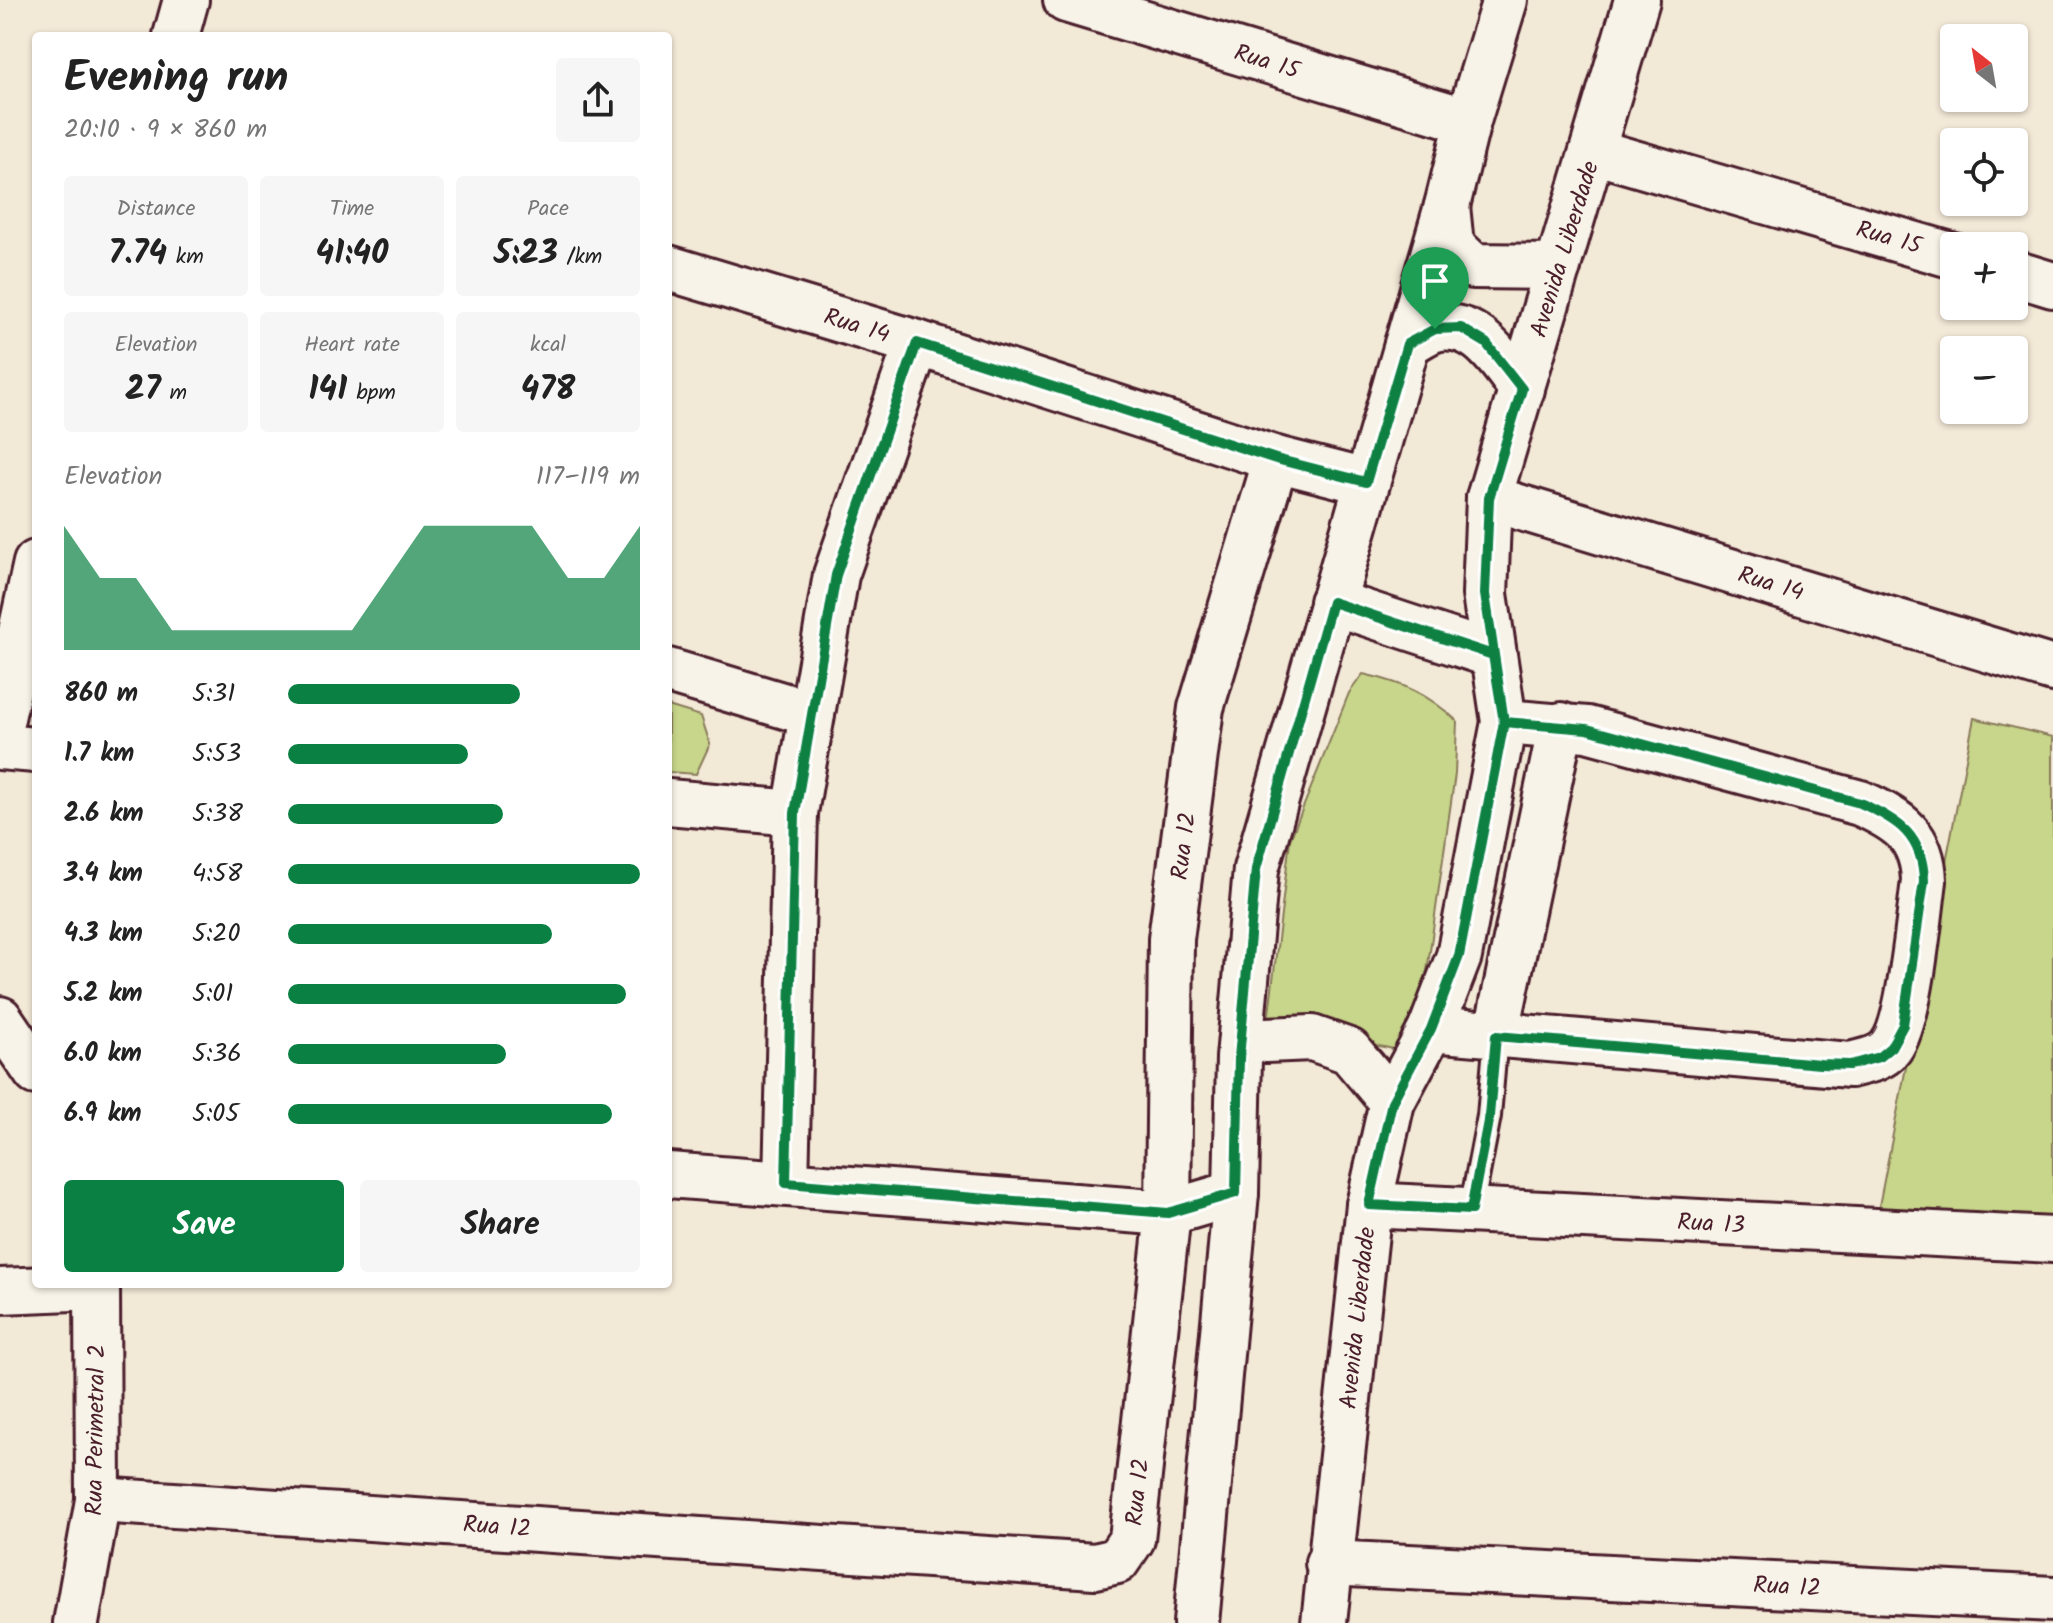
<!DOCTYPE html>
<meta charset="utf-8">
<style>
body{margin:0;font-family:Kalam,sans-serif;background:#f6f6f6;color:#222;height:100vh;display:flex;flex-direction:column;font-size:30px;white-space:nowrap}
*{box-sizing:border-box;margin:0}
p{font-size:26px;color:#767676}
.icon{flex:none;width:44px;height:44px;fill:none;stroke:currentColor;stroke-width:2;stroke-linecap:round;stroke-linejoin:round}
.map{position:relative;flex:1;overflow:hidden}
.drawer{position:absolute;left:32px;top:32px;width:640px;height:1256px;display:flex;flex-direction:column;background:#fff;border-radius:8px;box-shadow:0 2px 6px #0004}
.drawer>*{flex:none}
.needle{width:52px;rotate:329deg}
.controls{position:absolute;left:1940px;top:24px;display:grid;gap:16px}
.controls a{display:grid;place-items:center;width:88px;height:88px;border-radius:8px;background:#fff;box-shadow:0 2px 6px #0004;font-size:40px}
.pin{position:absolute;display:grid;place-items:center;width:68px;height:68px;color:#fff;margin:-82px -34px;border-radius:50% 50% 50% 0;rotate:-45deg;box-shadow:0 0 8px #0007}
.pin .icon{rotate:45deg}
.round{display:grid;place-items:center;flex:none;width:84px;height:84px;border-radius:8px;background:#f6f6f6}
.head{display:flex;align-items:center;justify-content:space-between;height:136px;padding:0 32px}
h1{font-size:44px;font-weight:600;line-height:60px}
.stats{display:grid;grid-template-columns:repeat(3,1fr);gap:12px;height:136px;padding:8px 32px}
.stats div{display:grid;align-content:center;border-radius:8px;background:#f6f6f6;text-align:center}
.stats b{font-size:34px;font-weight:600}
.stats small{font-size:22px;font-weight:400}
.stats p{font-size:22px}
.chart{height:224px;padding:16px 32px}
.chart p{display:flex;justify-content:space-between}
.chart svg{width:100%;height:144px;margin-top:8px;fill:#0b8043;opacity:.7}
.primary-button{display:flex;gap:16px;margin-top:auto;padding:16px 32px}
.primary-button a{flex:1;height:92px;border-radius:8px;background:#0b8043;color:#fff;font-size:32px;font-weight:600;line-height:92px;text-align:center}
.primary-button a+a{background:#f6f6f6;color:#222}
ul{padding:0 32px;list-style:none;font-size:26px}
li{display:grid;grid-template-columns:128px 96px 1fr;align-items:center;height:60px}
li i{height:20px;border-radius:10px;background:#0b8043}
.map>svg:first-child{display:block}
.green{fill:#c7d68a;stroke:#887a5a;stroke-width:2}
.lines{fill:none;stroke-linecap:round;stroke-linejoin:round}
.service-casing{stroke:#4a1f2b;stroke-width:28}
.minor-casing{stroke:#4a1f2b;stroke-width:50}
.tertiary-casing{stroke:#4a1f2b;stroke-width:50}
.service{stroke:#f7f3e8;stroke-width:22}
.minor{stroke:#f7f3e8;stroke-width:44}
.tertiary{stroke:#f7f3e8;stroke-width:44}
.route-casing{stroke:#fff;stroke-width:16}
.route{stroke:#0b8043;stroke-width:10}
.labels{text-anchor:middle;stroke-width:6;stroke-linejoin:round;paint-order:stroke}
.street-label{font-size:24px;fill:#4a1f2b;stroke:#f7f3e8}
</style>
<div class="map">
<svg width="2053" height="1623" viewBox="0 0 2053 1623">
<rect width="100%" height="100%" fill="#f3e9d7"/>
<filter id="ink" filterUnits="userSpaceOnUse"><feTurbulence type="fractalNoise" baseFrequency=".0125" numOctaves="2"/><feDisplacementMap in="SourceGraphic" scale="16" xChannelSelector="R" yChannelSelector="G"/><feConvolveMatrix kernelMatrix="1 2 1 2 8 2 1 2 1" color-interpolation-filters="sRGB"/></filter>
<g filter="url(#ink)">
<!-- green -->
<g class="green">
<path d="M 1363,674 C 1403,683 1427,693 1457,721 L 1455,774 L 1428,965 L 1421,1003 L 1398,1050 L 1268,1022 L 1290,840 L 1349,693 Z"/>
<polygon points="668,706 701,716 710,744 696,774 668,772"/>
<polygon points="1974,718 2053,737 2053,1221 1878,1211"/>
</g>
<g class="lines">
<!-- service casing -->
<g class="service-casing">
<polyline id="service" points="1471,1210 1489,1116 1496,1036"/>
</g>
<!-- minor casing -->
<g class="minor-casing">
<g id="minor">
<polyline points="1066,0 1468,121"/>
<polyline points="176,36 186,0"/>
<polyline points="1593,151 1954,256"/>
<polyline points="668,268 917,343 1276,459 1366,482"/>
<polyline points="2014,273 2053,285"/>
<polyline points="1489,498 2053,669"/>
<polyline points="668,671 812,714"/>
<polyline points="0,727 36,563"/>
<polyline points="0,747 36,750"/>
<polyline points="668,802 795,813"/>
<polyline points="0,1019 36,1072"/>
<path d="M 1431,1029 L 1850,1065 C 1864,1061 1879,1060 1889,1049 C 1910,1027 1919,916 1924,881 C 1923,836 1899,820 1860,803 L 1587,729 L 1504,722"/>
<polyline points="1496,1036 1561,725"/>
<polyline points="1266,1040 1312,1038 1349,1051 1392,1102"/>
<polyline points="668,1175 1168,1213 1236,1193"/>
<polyline points="786,1183 795,813 836,575 917,343"/>
<polyline points="1369,1205 2053,1240"/>
<polyline points="0,1291 97,1287"/>
<polyline points="98,1500 1095,1566 1117,1561 1132,1539 1168,1213 1171,939 1201,708 1276,459"/>
<polyline points="1328,1563 2053,1599"/>
<polyline points="76,1623 98,1500 97,1284"/>
</g>
</g>
<!-- tertiary casing -->
<g class="tertiary-casing">
<g id="tertiary">
<polyline points="1447,206 1451,245 1473,266 1558,267"/>
<path d="M 1407,344 C 1416,339 1426,332 1435,329 C 1477,319 1500,361 1522,389"/>
<polyline points="1332,602 1493,655"/>
<polyline points="1196,1623 1236,1193 1239,1058 1256,869 1447,206 1468,121 1505,0"/>
<polyline points="1324,1623 1369,1205 1392,1102 1431,1029 1459,956 1504,722 1485,594 1489,498 1637,0"/>
</g>
</g>
<!-- service -->
<use href="#service" class="service"/>
<!-- minor -->
<use href="#minor" class="minor"/>
<!-- tertiary -->
<use href="#tertiary" class="tertiary"/>
</g>
</g>
<g class="lines" filter="url(#ink)">
<!-- route casing -->
<g class="route-casing">
<path id="route" d="M 1435,329 L 1407,344 L 1366,482 L 1276,459 L 917,343 L 836,575 L 795,813 L 786,1183 L 1168,1213 L 1236,1193 L 1239,1058 L 1256,869 L 1332,602 L 1493,655 L 1504,722 L 1459,956 L 1431,1029 L 1392,1102 L 1369,1205 L 1471,1210 L 1489,1116 L 1496,1036 L 1820,1064 L 1850,1065 L 1879,1057 L 1891,1047 L 1903,1025 L 1924,881 C 1923,836 1899,820 1860,803 L 1587,729 L 1504,722 L 1485,594 L 1489,498 L 1522,389 L 1486,343 L 1461,328 L 1435,329"/>
</g>
<!-- route -->
<use href="#route" class="route"/>
</g>
<g class="labels">
<!-- street labels -->
<g class="street-label">
<text transform="translate(1267 61) rotate(17)" y="8">Rua 15</text>
<text transform="translate(1889 237) rotate(16)" y="8">Rua 15</text>
<text transform="translate(1564 249) rotate(-73)" y="8">Avenida Liberdade</text>
<text transform="translate(857 325) rotate(17)" y="8">Rua 14</text>
<text transform="translate(1771 583) rotate(17)" y="8">Rua 14</text>
<text transform="translate(1183 846) rotate(-83)" y="8">Rua 12</text>
<text transform="translate(1711 1223) rotate(3)" y="8">Rua 13</text>
<text transform="translate(1357 1318) rotate(-84)" y="8">Avenida Liberdade</text>
<text transform="translate(95 1430) rotate(-89)" y="8">Rua Perimetral 2</text>
<text transform="translate(1137 1492) rotate(-84)" y="8">Rua 12</text>
<text transform="translate(497 1526) rotate(4)" y="8">Rua 12</text>
<text transform="translate(1787 1586) rotate(3)" y="8">Rua 12</text>
</g>
</g>
</svg>
<div class="controls">
<a><svg class="needle" viewBox="-14 -14 28 28"><path d="M0-13l5 13h-10z" fill="#e53935"/><path d="M0 13l5-13h-10z" fill="#767676"/></svg></a>
<a><svg class="icon" aria-label="locate" viewBox="0 0 24 24"><circle cx="12" cy="12" r="6"/><path d="M12 2v4M12 18v4M2 12h4M18 12h4"/></svg></a>
<a>+</a>
<a>−</a>
</div>
<div class="pin" style="left:1435px;top:329px;background:#1e9e55"><svg class="icon" aria-label="arrive" viewBox="0 0 24 24"><path d="M6 21V4h12l-3 4 3 4H6"/></svg></div>
<section class="drawer">
<div class="head"><div><h1>Evening run</h1><p>20:10 · 9 × 860 m</p></div><a class="round"><svg class="icon" aria-label="share" viewBox="0 0 24 24"><path d="M12 15V3M7 8l5-5 5 5M5 13v7h14v-7"/></svg></a></div>
<div class="stats">
<div><p>Distance</p><b>7.74<small> km</small></b></div>
<div><p>Time</p><b>41:40</b></div>
<div><p>Pace</p><b>5:23<small> /km</small></b></div>
</div>
<div class="stats">
<div><p>Elevation</p><b>27<small> m</small></b></div>
<div><p>Heart rate</p><b>141<small> bpm</small></b></div>
<div><p>kcal</p><b>478</b></div>
</div>
<div class="chart"><p><span>Elevation</span>117–119 m</p>
<svg viewBox="0 0 160 44" preserveAspectRatio="none"><path d="M0 44V6L10 22L20 22L30 38L40 38L50 38L60 38L70 38L80 38L90 22L100 6L110 6L120 6L130 6L140 22L150 22L160 6V44z"/></svg>
</div>
<ul>
<li><b>860 m</b>5:31<i style="width:66%"></i></li>
<li><b>1.7 km</b>5:53<i style="width:51%"></i></li>
<li><b>2.6 km</b>5:38<i style="width:61%"></i></li>
<li><b>3.4 km</b>4:58<i style="width:100%"></i></li>
<li><b>4.3 km</b>5:20<i style="width:75%"></i></li>
<li><b>5.2 km</b>5:01<i style="width:96%"></i></li>
<li><b>6.0 km</b>5:36<i style="width:62%"></i></li>
<li><b>6.9 km</b>5:05<i style="width:92%"></i></li>
</ul>
<div class="primary-button"><a>Save</a><a>Share</a></div>
</section>
</div>
